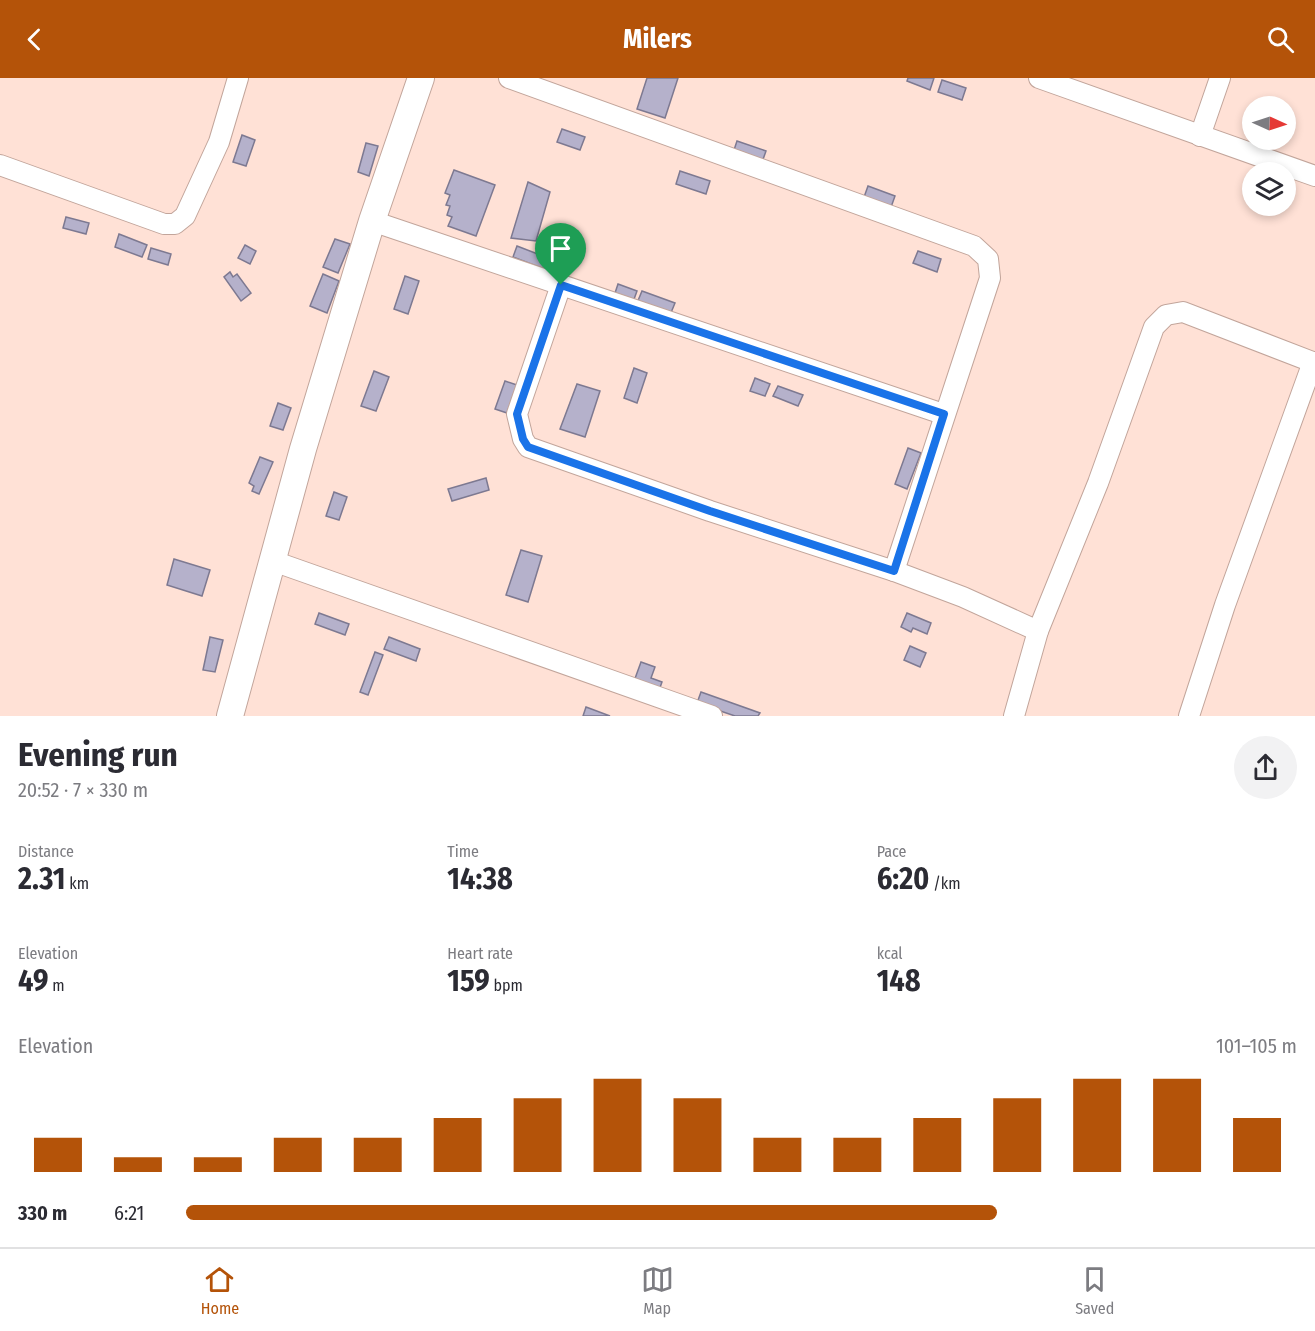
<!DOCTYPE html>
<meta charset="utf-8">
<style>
body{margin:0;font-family:"Fira Sans Condensed",sans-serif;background:#f2f2f3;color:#2b2b33;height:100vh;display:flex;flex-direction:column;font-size:22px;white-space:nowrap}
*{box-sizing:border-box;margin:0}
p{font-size:20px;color:#7c7c81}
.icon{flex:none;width:33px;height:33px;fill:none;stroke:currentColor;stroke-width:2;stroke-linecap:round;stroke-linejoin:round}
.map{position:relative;height:638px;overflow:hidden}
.side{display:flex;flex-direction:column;background:#fff;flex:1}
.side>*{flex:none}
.needle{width:39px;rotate:93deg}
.tools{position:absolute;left:1242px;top:18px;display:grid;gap:12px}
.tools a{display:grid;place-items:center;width:54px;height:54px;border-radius:50%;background:#fff;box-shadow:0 3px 9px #0003;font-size:30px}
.pin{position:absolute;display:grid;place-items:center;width:51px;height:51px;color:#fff;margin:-62px -26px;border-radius:50% 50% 50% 0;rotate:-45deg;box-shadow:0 0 6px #0007}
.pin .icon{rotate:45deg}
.round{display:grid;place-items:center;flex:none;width:63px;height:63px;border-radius:32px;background:#f2f2f3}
.head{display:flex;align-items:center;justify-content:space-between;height:102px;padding:0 18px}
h1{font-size:33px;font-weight:700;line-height:45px}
.stats{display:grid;grid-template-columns:repeat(3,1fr);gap:9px;height:102px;padding:6px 18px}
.stats div{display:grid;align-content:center}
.stats b{font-size:30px;font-weight:700}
.stats small{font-size:16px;font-weight:400}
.stats p{font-size:16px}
.chart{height:168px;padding:12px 18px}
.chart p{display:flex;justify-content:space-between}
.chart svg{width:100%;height:108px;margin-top:6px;stroke:#b45309;stroke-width:6}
ul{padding:0 18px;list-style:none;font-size:20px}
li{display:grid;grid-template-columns:96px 72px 1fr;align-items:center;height:45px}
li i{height:15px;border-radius:8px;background:#b45309}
header{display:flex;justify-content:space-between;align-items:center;height:78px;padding:0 18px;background:#b45309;color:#fff;font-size:27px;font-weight:700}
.tabs{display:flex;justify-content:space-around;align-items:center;height:84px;border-top:2px solid #e1e1e2;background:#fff;font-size:16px;color:#7c7c81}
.tabs a{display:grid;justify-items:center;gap:3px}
.tabs .current{color:#b45309}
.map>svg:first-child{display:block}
.building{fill:#b5b1cb;stroke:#7d7991;stroke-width:1.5}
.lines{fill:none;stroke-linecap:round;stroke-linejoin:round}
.minor-casing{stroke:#c2a59b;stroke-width:22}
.tertiary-casing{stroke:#c2a59b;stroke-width:28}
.minor{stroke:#fff;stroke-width:20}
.tertiary{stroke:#fff;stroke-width:26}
.route-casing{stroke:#fff;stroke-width:12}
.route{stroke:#1a73e8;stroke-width:8}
</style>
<header><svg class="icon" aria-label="back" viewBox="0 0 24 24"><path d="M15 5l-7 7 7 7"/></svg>Milers<svg class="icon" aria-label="search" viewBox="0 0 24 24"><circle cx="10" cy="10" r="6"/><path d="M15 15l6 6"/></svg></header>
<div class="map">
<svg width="1315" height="638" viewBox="0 0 1315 638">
<rect width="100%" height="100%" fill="#ffe1d6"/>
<!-- building -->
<g class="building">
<polygon points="647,0 678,0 665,40 637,31"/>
<polygon points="908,0 934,0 930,12 907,3"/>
<polygon points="942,2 966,10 962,22 938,14"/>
<polygon points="562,51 585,59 580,72 557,64"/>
<polygon points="242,57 255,62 246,88 233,84"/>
<polygon points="737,63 766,73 761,87 732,78"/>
<polygon points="366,65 378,68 369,98 358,94"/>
<polygon points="454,92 495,107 476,158 448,148 452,139 447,137 450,128 446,127 450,117 445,115"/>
<polygon points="680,93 710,103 706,116 676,106"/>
<polygon points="528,104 550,114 536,163 511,160"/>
<polygon points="868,108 895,118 890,132 863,122"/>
<polygon points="66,139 89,145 86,156 63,150"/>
<polygon points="119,156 147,167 142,179 115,169"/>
<polygon points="335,161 350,166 338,195 323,189"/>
<polygon points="245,167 256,173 250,186 238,180"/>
<polygon points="517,168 548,180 544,191 513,179"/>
<polygon points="151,170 171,176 168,187 148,181"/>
<polygon points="918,173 941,181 937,194 913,185"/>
<polygon points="230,194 233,199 237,196 251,215 241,223 224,199"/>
<polygon points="323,196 339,203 327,235 310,228"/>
<polygon points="405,198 419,203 408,236 394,231"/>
<polygon points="618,206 637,213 633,224 614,218"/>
<polygon points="642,213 675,225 670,237 637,225"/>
<polygon points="634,290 647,295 637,325 624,320"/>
<polygon points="374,293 389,299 376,333 361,328"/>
<polygon points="755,300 770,306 765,318 750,313"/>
<polygon points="505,303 517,307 507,335 495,331"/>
<polygon points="577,306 600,313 585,359 560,351"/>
<polygon points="778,308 803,317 798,328 773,318"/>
<polygon points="278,325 291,330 283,352 270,348"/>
<polygon points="908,370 921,375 907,411 895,406"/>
<polygon points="260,379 273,384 259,416 252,413 254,408 249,405"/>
<polygon points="486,400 489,412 452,423 448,411"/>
<polygon points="334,414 347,419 339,442 326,438"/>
<polygon points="521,472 542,478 528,524 506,517"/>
<polygon points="174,481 210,492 202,518 167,507"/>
<polygon points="319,535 349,546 345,557 315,546"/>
<polygon points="907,535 931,545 927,556 913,550 911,554 901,549"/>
<polygon points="210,559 223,562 215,594 203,592"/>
<polygon points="389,559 420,571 416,583 384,571"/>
<polygon points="910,568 926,575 920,589 904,582"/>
<polygon points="375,574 383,577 368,617 360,614"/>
<polygon points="641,584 655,589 651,600 662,604 658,615 633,606"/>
<polygon points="701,614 760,635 758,638 735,638 697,625"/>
<polygon points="586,629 610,638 583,638"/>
</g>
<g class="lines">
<!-- minor casing -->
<g class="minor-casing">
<g id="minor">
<polyline points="509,0 974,168 988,181 990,200 894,493"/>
<polyline points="1039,0 1315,98"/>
<polyline points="1200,58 1220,0"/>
<polyline points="0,87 164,146 175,146 185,138 219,64 238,0"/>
<polyline points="372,143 943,336"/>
<polyline points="561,207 517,336 523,361 528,369 710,433 894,493 963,519 1038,553"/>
<polyline points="273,483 712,638"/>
<polyline points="1014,638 1038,553 1098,405 1154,249 1166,237 1183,234 1315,285"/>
<polyline points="1189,638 1225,527 1313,284"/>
</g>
</g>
<!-- tertiary casing -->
<g class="tertiary-casing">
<polyline id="tertiary" points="230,638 303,371 372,143 421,0"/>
</g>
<!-- minor -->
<use href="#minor" class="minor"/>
<!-- tertiary -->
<use href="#tertiary" class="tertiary"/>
</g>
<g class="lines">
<!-- route casing -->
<g class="route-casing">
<polygon id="route" points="561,207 944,336 894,493 710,433 528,369 523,361 517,336"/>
</g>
<!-- route -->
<use href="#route" class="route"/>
</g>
</svg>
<div class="tools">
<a><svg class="needle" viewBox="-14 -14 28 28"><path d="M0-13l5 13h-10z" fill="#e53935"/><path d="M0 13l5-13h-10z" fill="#7c7c81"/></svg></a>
<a><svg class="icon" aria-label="layers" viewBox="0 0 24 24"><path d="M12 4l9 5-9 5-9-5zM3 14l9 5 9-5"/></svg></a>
</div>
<div class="pin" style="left:561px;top:207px;background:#1e9e55"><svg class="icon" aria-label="arrive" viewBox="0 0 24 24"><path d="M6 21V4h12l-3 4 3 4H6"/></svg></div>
</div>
<section class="side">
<div class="head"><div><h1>Evening run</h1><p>20:52 · 7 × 330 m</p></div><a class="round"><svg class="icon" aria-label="share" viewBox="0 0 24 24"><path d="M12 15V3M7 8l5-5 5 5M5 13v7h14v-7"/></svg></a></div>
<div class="stats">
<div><p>Distance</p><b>2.31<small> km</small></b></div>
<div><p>Time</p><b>14:38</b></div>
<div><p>Pace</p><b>6:20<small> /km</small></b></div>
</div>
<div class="stats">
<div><p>Elevation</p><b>49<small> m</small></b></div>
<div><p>Heart rate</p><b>159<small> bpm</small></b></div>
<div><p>kcal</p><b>148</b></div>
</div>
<div class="chart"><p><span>Elevation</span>101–105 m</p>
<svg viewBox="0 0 160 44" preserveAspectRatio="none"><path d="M5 44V30M15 44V38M25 44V38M35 44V30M45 44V30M55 44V22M65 44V14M75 44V6M85 44V14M95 44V30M105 44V30M115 44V22M125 44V14M135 44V6M145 44V6M155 44V22"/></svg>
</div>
<ul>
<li><b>330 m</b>6:21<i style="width:73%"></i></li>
</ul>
</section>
<nav class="tabs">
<a class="current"><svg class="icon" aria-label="home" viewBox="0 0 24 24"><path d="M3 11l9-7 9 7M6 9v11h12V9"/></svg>Home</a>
<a><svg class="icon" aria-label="map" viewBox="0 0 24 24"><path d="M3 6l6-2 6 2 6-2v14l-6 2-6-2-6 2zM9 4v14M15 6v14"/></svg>Map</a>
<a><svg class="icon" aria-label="saved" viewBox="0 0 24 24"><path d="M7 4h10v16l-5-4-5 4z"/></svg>Saved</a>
</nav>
